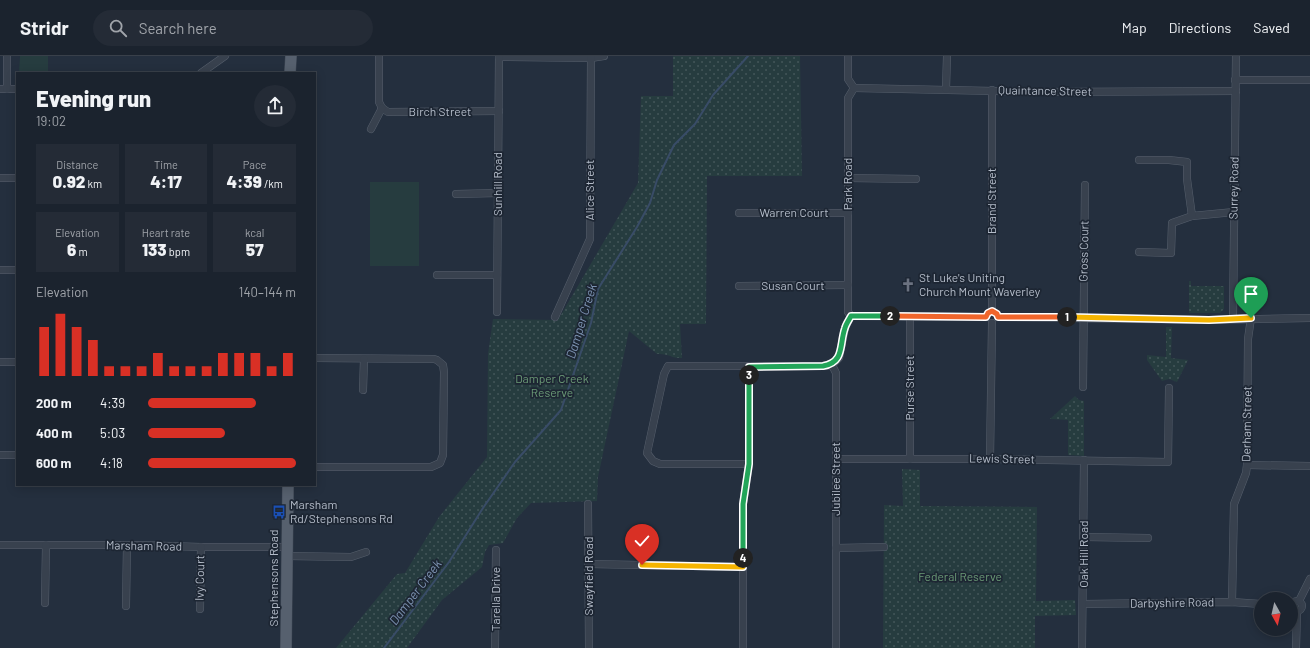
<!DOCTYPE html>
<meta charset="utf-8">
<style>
body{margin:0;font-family:Barlow,sans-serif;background:#242b36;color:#f1f3f6;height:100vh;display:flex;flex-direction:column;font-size:15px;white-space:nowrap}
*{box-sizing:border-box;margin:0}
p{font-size:13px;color:#a0a4aa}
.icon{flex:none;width:22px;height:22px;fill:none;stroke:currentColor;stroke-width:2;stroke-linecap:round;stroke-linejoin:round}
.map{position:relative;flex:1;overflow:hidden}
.drawer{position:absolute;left:16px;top:16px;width:300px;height:414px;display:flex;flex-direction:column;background:#1b232e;border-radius:0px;box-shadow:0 2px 10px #0003,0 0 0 1px #39404a}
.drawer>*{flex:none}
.needle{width:26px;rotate:172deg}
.tools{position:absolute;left:1254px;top:536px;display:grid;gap:8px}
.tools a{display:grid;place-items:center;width:44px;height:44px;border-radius:50%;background:#1b232e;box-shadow:0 2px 10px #0003,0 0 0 1px #39404a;font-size:20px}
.pin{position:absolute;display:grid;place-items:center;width:34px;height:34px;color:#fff;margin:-41px -17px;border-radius:50% 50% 50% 0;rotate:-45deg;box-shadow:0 0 4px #0007}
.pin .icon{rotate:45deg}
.km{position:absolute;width:20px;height:20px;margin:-10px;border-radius:50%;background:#222;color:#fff;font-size:11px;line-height:20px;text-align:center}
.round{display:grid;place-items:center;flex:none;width:42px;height:42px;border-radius:21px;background:#242b36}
.head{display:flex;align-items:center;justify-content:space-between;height:68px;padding:0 20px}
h1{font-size:22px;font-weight:800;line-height:30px}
.metrics{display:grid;grid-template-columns:repeat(3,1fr);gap:6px;height:68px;padding:4px 20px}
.metrics div{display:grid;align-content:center;border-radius:0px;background:#242b36;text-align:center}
.metrics b{font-size:17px;font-weight:800}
.metrics small{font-size:11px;font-weight:400}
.metrics p{font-size:11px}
.chart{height:112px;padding:8px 20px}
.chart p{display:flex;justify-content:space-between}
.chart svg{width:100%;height:72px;margin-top:4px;stroke:#d93025;stroke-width:6}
ul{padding:0 20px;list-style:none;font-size:13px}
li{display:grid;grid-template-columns:64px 48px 1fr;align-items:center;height:30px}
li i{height:10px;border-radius:5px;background:#d93025}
header{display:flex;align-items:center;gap:24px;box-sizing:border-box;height:56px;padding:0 20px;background:#1b232e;border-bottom:1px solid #39404a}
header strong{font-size:19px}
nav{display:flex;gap:22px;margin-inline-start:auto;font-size:14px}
.search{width:280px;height:36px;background:#242b36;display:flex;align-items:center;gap:10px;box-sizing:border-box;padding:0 14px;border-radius:22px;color:#a0a4aa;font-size:15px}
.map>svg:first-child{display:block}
.grass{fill:#263c3f}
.park{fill:url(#park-dots)}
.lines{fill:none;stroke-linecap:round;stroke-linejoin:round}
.stream{stroke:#394c67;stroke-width:2}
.street-casing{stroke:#565f6c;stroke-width:8}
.primary-casing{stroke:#414a57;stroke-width:12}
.street{stroke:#38414e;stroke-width:7}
.primary{stroke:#56606e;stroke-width:11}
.split-1-casing{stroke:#fff;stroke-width:8}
.split-2-casing{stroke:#fff;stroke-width:8}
.split-3-casing{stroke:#fff;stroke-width:8}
.split-4-casing{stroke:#fff;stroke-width:8}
.split-5-casing{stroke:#fff;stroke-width:8}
.split-1{stroke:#f5b400;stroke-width:5}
.split-2{stroke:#f0652b;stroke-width:5}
.split-3{stroke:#22a559;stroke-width:5}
.split-4{stroke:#22a559;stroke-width:5}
.split-5{stroke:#f5b400;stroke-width:5}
.labels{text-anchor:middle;stroke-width:3.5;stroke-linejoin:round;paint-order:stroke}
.street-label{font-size:12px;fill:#b4bcc9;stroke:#1d2633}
.poi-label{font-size:12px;fill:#b4bcc9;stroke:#1d2633;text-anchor:start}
.park-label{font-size:12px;fill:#6b9a76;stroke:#1d2633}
.water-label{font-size:13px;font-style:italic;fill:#7c92b1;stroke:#1d2633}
</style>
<header>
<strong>Stridr</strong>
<div class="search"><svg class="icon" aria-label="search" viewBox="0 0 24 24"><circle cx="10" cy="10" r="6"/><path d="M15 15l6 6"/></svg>Search here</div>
<nav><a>Map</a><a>Directions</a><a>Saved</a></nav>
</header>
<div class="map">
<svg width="1310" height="592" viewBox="0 0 1310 592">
<defs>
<pattern id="park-dots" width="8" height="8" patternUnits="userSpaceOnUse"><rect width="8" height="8" fill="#263c3f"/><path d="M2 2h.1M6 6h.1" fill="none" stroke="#435659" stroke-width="1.8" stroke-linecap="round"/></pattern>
</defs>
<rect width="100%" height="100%" fill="#242f3e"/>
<!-- grass -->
<g class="grass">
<polygon points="20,0 48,0 48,16 19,16"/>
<rect x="370" y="126" width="49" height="84"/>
</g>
<!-- park -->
<g class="park">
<path d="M 673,0 L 800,0 L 802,120 L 707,120 L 706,268 L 680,268 L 682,302 C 673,303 668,297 657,298 L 629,275 L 598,421 L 597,445 L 531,447 L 517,462 L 503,487 L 489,489 L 485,496 L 482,511 L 442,544 L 407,592 L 336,592 L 397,518 L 405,517 L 439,461 L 487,401 L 488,298 L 493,263 L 558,264 L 638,127 L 641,40 L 673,40 Z"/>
<polygon points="1189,225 1191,225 1191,230 1224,230 1224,253 1220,257 1189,257"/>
<polygon points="1166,271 1172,271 1171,302 1188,304 1177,326 1169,323 1162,325 1147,304 1147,299 1166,301"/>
<polygon points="1075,340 1079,344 1084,345 1084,400 1068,399 1068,364 1050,363"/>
<polygon points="902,413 920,414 920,450 1037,451 1036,545 1075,544 1076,559 1035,560 1035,592 883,592 884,449 903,450"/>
</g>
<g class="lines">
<!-- stream -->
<polyline class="stream" points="384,592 449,506 483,452 515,406 561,354 591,267 598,233 637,171 650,147 657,124 674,89 695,68 713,39 748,0"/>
<!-- street casing -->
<g class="street-casing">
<g id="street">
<polyline points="379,0 379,46 382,52"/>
<polyline points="848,0 848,23 854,32 848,42 848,256 851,260"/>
<polyline points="499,1 591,2 604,0"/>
<polyline points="201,17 225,0"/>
<polyline points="1235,24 1310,24"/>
<polyline points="854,32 1042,36 1236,35"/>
<polyline points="0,33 17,33"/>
<polyline points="7,33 7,0"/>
<polyline points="946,33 947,0"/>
<polyline points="992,34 992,255"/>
<polyline points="382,52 388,56 499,55"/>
<polyline points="371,73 382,52"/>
<polyline points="0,122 17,122"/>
<polyline points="849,122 916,123"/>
<polyline points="456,138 498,137"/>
<polyline points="739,157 848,157"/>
<polyline points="1192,160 1234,156"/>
<polyline points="1139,196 1171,197 1172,167 1192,160 1187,123 1187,106 1169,104 1139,104"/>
<polyline points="0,214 17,214"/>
<polyline points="437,219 497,219"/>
<polyline points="739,230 848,229"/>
<polyline points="497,256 499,0"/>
<polyline points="851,260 986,261"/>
<polyline points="555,261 590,183 591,0"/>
<polyline points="998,261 1209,264 1310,262"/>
<polyline points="1233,263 1236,0"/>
<polyline points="315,302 434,303 437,304 443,309 444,316 443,399 440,407 431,411 315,411"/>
<polyline points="0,306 17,306"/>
<polyline points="1083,331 1085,129"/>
<polyline points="363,334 364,303"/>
<polyline points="0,399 17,399"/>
<polyline points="836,403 990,403 1168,406 1169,332"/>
<polyline points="910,403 910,261"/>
<polyline points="990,403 992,267"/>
<polyline points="749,408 660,408 653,405 647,397 664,318 668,310 823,310 832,309"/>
<polyline points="1247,409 1310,410"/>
<polyline points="588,448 589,592"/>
<polyline points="1084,481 1148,482"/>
<polyline points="0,489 139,489 201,491 287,491"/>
<polyline points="836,492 884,491"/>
<polyline points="287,500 351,501 366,496"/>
<polyline points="589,508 743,511"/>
<circle cx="1297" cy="550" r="5"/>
<polyline points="1299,545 1310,523"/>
<polyline points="1232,546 1234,448 1246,417 1247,409 1248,283 1251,262"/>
<polyline points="45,547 46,489"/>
<polyline points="1083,548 1232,546 1261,548"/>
<polyline points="126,550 127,489"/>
<polyline points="200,553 201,491"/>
<polyline points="495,592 496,494"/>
<polyline points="743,592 743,448 749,408 749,311"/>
<polyline points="836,592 836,317 832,309 839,302 845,272 851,260"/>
<polyline points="1082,592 1084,404"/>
<polyline points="1296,592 1297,555"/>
</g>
</g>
<!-- primary casing -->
<g class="primary-casing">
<g id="primary">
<polyline points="290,17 291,0"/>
<polyline points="286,592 288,429"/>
</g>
</g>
<!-- street -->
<use href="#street" class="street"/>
<!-- primary -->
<use href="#primary" class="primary"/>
</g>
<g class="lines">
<!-- split-1 casing -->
<g class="split-1-casing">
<polyline id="split-1" points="1067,261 1209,264 1251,262"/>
</g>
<!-- split-2 casing -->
<g class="split-2-casing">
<polyline id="split-2" points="890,260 986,261 988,257 992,255 997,258 998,261 1067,261"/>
</g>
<!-- split-3 casing -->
<g class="split-3-casing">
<path id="split-3" d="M 749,319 L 749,311 L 823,310 C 845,306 839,289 845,272 C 846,268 849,264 851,260 L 890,260"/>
</g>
<!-- split-4 casing -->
<g class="split-4-casing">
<polyline id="split-4" points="743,502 743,448 749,408 749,319"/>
</g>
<!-- split-5 casing -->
<g class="split-5-casing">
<polyline id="split-5" points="642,509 743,511 743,502"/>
</g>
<!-- split-1 -->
<use href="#split-1" class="split-1"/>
<!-- split-2 -->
<use href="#split-2" class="split-2"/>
<!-- split-3 -->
<use href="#split-3" class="split-3"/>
<!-- split-4 -->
<use href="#split-4" class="split-4"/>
<!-- split-5 -->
<use href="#split-5" class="split-5"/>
</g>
<!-- icons -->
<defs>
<g id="church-bare" transform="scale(1.08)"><path d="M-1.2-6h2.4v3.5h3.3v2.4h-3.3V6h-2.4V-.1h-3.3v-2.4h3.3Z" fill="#6b7280" stroke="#1d2633" stroke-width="2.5" paint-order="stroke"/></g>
<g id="bus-bare" transform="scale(1.08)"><path d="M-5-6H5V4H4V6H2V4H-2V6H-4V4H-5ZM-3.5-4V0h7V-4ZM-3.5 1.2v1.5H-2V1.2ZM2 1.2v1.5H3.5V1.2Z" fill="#1a4fb4" stroke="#1d2633" stroke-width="2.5" paint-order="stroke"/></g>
</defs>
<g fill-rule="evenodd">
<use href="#church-bare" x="908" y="229"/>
<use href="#bus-bare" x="279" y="456"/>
</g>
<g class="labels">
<!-- street labels -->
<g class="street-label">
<text transform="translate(1045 35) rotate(1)" y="4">Quaintance Street</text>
<text x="440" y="60">Birch Street</text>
<text transform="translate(498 128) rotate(-90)" y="4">Sunhill Road</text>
<text transform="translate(848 128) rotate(-90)" y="4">Park Road</text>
<text transform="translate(1234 132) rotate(-89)" y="4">Surrey Road</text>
<text transform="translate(590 134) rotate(-90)" y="4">Alice Street</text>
<text transform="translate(992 145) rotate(-90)" y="4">Brand Street</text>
<text x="794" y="161">Warren Court</text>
<text transform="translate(1084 195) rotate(-89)" y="4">Gross Court</text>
<text x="793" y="234">Susan Court</text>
<text transform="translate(910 332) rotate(-90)" y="4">Purse Street</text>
<text transform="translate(1247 368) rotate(-89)" y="4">Derham Street</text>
<text transform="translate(1002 403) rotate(1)" y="4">Lewis Street</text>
<text transform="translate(836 423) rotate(-90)" y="4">Jubilee Street</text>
<text transform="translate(144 490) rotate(1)" y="4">Marsham Road</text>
<text transform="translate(1084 498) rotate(-90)" y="4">Oak Hill Road</text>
<text transform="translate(589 520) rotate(-90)" y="4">Swayfield Road</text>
<text transform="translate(200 522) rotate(-89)" y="4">Ivy Court</text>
<text transform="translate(274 522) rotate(-90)" y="4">Stephensons Road</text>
<text transform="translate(496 543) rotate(-90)" y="4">Tarella Drive</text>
<text transform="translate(1172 547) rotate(-1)" y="4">Darbyshire Road</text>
</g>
<!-- poi labels -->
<g class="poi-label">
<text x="919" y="226">St Luke's Uniting<tspan x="919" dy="14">Church Mount Waverley</tspan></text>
<text x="290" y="453">Marsham<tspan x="290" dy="14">Rd/Stephensons Rd</tspan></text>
</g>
<!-- park labels -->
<g class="park-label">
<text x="552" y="327">Damper Creek<tspan x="552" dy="14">Reserve</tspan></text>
<text x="960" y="525">Federal Reserve</text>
</g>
<!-- water labels -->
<g class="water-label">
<text transform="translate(581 265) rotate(-73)" y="5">Damper Creek</text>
<text transform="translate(415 536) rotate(-53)" y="5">Damper Creek</text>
</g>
</g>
</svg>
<div class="tools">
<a><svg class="needle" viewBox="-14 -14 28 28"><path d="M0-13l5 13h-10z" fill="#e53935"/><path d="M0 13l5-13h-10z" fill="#a0a4aa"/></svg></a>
</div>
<div class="pin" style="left:1251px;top:262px;background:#1e9e55"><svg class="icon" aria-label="arrive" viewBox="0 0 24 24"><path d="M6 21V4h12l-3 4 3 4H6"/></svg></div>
<div class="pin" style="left:642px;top:509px;background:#d93025"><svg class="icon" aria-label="check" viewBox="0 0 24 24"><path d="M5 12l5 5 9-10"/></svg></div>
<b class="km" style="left:1067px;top:261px">1</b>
<b class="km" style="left:890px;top:260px">2</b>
<b class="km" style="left:749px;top:319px">3</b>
<b class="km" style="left:743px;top:502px">4</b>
<section class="drawer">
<div class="head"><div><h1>Evening run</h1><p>19:02</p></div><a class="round"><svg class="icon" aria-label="share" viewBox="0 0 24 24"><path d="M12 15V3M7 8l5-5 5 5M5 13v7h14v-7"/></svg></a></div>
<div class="metrics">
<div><p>Distance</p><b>0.92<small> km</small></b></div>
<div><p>Time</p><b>4:17</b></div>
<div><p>Pace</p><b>4:39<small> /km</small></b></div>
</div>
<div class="metrics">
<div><p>Elevation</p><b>6<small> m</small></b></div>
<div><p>Heart rate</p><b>133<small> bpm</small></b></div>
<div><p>kcal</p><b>57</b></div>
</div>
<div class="chart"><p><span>Elevation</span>140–144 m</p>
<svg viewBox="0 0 160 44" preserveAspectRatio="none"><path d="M5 44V14M15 44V6M25 44V14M35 44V22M45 44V38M55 44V38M65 44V38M75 44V30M85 44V38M95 44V38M105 44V38M115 44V30M125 44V30M135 44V30M145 44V38M155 44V30"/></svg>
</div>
<ul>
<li><b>200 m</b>4:39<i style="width:73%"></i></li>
<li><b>400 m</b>5:03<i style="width:52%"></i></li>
<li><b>600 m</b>4:18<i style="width:100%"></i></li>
</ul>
</section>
</div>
